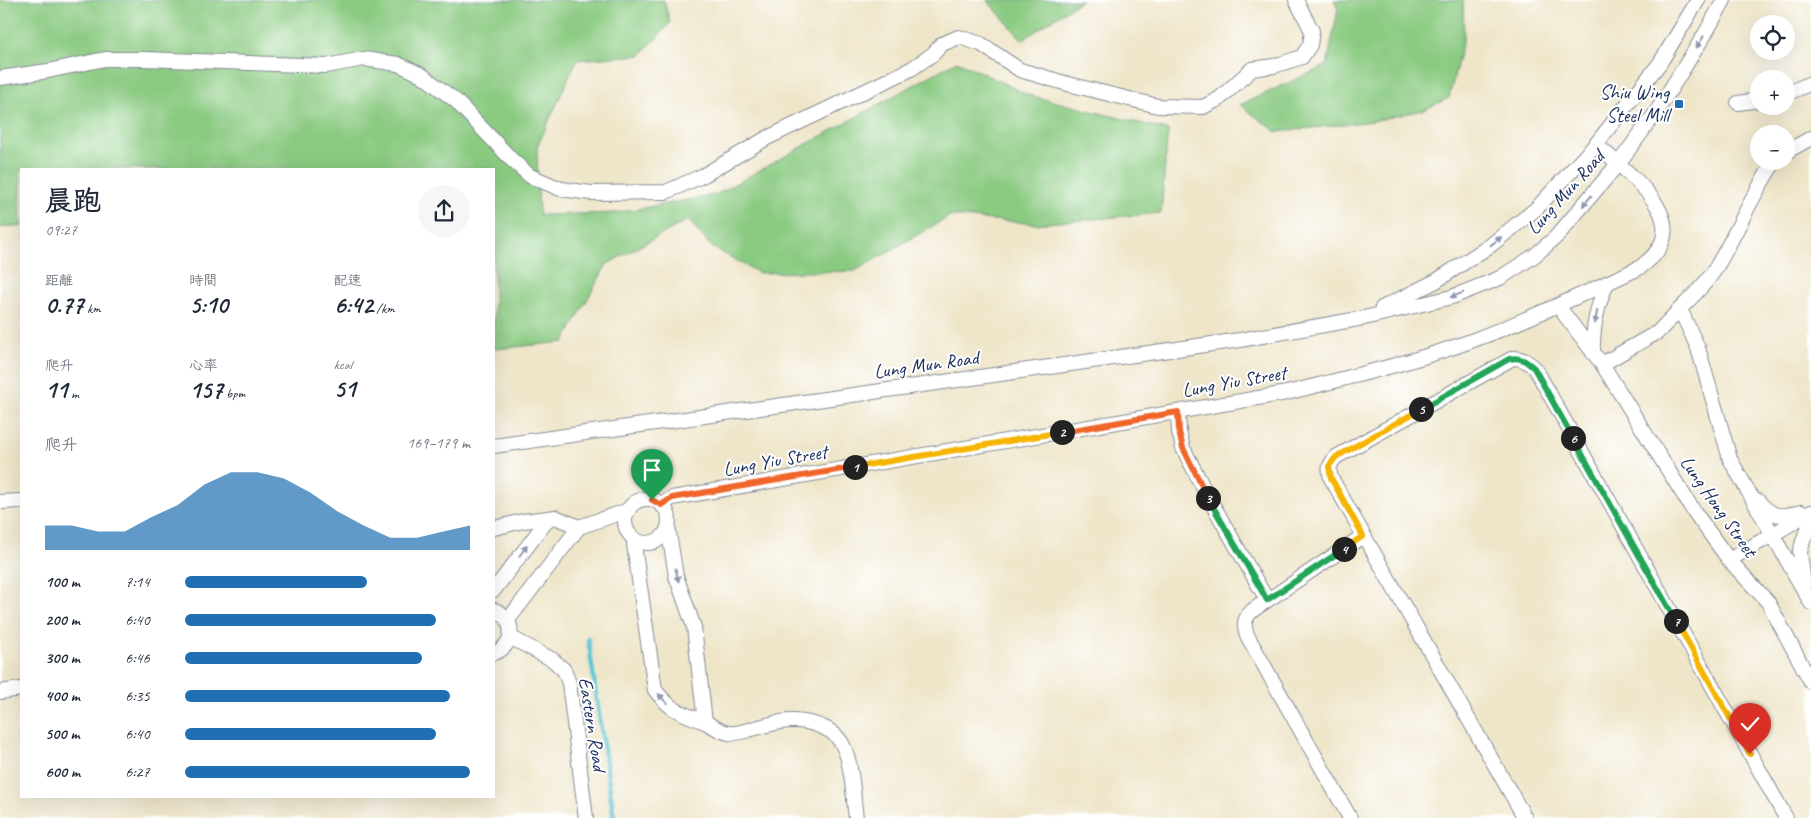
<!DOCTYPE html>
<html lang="zh-TW">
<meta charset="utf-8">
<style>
body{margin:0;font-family:Caveat,"LXGW WenKai TC",sans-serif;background:#f6f6f7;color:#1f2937;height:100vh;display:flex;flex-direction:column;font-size:19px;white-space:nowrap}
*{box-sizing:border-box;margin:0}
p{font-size:16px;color:#747a83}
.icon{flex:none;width:28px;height:28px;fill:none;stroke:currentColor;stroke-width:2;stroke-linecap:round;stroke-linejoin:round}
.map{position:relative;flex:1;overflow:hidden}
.panel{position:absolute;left:20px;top:168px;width:475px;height:630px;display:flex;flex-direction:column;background:#fff;border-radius:0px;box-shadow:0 5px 20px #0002}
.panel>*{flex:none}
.fabs{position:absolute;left:1750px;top:15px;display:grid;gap:10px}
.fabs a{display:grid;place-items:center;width:45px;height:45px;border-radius:50%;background:#fff;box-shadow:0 5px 20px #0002;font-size:25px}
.pin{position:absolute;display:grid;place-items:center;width:42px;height:42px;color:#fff;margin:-51px -21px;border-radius:50% 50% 50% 0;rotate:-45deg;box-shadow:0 0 5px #0007}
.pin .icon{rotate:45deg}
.km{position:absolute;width:25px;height:25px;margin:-12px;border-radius:50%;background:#222;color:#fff;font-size:14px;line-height:25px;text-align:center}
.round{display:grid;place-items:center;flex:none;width:52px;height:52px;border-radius:26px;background:#f6f6f7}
.headline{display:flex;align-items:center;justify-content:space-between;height:85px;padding:0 25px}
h1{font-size:28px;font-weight:600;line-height:38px}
.stats{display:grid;grid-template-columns:repeat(3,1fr);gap:8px;height:85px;padding:5px 25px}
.stats div{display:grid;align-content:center}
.stats b{font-size:25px;font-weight:600}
.stats small{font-size:14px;font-weight:400}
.stats p{font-size:14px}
.chart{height:140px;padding:10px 25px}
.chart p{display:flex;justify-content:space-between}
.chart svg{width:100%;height:90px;margin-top:5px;fill:#1f6fb2;opacity:.7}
ul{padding:0 25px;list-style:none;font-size:16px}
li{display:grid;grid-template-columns:80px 60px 1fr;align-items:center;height:38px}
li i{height:12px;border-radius:6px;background:#1f6fb2}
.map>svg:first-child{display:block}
.green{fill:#8aca81;stroke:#527c70}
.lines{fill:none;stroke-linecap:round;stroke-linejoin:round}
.stream{stroke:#5ac4d5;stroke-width:4.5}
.minor-casing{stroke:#858a94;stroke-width:16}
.minor{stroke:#fff;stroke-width:14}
.oneway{fill:#8d97ae}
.split-1-casing{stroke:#fff;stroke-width:10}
.split-2-casing{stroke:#fff;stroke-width:10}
.split-3-casing{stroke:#fff;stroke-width:10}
.split-4-casing{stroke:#fff;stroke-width:10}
.split-5-casing{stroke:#fff;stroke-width:10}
.split-6-casing{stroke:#fff;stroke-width:10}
.split-7-casing{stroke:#fff;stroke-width:10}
.split-8-casing{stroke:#fff;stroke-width:10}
.split-1{stroke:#f0652b;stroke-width:6}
.split-2{stroke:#f5b400;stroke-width:6}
.split-3{stroke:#f0652b;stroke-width:6}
.split-4{stroke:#22a559;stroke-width:6}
.split-5{stroke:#f5b400;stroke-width:6}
.split-6{stroke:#22a559;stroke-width:6}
.split-7{stroke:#22a559;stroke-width:6}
.split-8{stroke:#f5b400;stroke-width:6}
.poi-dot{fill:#1f6fb2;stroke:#fff;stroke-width:2}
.labels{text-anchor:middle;stroke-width:4;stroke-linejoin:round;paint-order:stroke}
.poi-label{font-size:20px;fill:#1b2f5e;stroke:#fff;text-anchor:end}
.street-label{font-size:20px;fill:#1b2f5e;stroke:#fff}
</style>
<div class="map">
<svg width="1811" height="818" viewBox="0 0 1811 818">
<rect width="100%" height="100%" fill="#fff"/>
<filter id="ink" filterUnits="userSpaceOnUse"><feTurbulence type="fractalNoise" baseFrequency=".02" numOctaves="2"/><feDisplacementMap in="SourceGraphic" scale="10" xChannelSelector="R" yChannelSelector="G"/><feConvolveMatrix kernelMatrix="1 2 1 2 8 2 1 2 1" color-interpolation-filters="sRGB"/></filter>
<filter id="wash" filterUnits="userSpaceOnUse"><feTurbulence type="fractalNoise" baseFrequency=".0096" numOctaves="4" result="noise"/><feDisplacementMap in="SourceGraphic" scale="20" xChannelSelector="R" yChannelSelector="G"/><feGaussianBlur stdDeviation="1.12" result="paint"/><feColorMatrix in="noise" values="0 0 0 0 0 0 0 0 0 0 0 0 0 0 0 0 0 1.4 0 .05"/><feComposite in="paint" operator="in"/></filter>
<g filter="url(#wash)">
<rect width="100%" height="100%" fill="#efe6ca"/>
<!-- green -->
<g class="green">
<polygon points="0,0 664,0 670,23 641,55 577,60 537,147 539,215 615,213 715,195 957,61 1028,95 1168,130 1161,213 1036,224 950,216 855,271 759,273 712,247 688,220 607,264 564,342 494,349 494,169 21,169 21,227 10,226 0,228"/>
<polygon points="987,0 1082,0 1022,40"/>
<polygon points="1334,0 1463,0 1464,36 1449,98 1423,110 1373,121 1277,132 1240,105 1327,65 1338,9"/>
</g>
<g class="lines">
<!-- stream -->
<polyline class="stream" points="588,638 614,818"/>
</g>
</g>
<g filter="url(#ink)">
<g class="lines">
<!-- minor casing -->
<g class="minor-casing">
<g id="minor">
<polyline points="0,78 48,71 105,59 145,59 326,66 364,59 398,64 422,75 456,101 512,160 530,176 561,189 591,193 666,192 704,175 767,138 911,69 933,54 942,44 959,37 981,44 1020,70 1068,84 1158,106 1203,107 1219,99 1252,69 1274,66 1302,57 1310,45 1312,31 1296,0"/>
<polyline points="1786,94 1811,83"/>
<polyline points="1738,103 1759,100"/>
<polyline points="1786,152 1811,138"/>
<path d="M 1775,161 C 1751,196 1736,235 1714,271 C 1705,285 1692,297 1680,309 L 1698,348 L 1730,459 L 1811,603"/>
<polyline points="1558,306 1602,364 1693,510 1729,560 1768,602 1811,682"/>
<polyline points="1382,308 1436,281 1491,245 1537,208 1596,144 1660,63 1698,0"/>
<path d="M 1593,353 C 1592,327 1597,306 1607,283"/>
<polyline points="1602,364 1658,332 1680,309"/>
<polyline points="1178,412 1179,432 1183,448 1206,493 1267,600"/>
<polyline points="494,446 1240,340 1364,318 1452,297 1500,278 1534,256 1556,237 1618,164 1655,114 1705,34 1724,0"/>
<circle cx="647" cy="521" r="22"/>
<path d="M 1758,501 C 1772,518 1781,517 1801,512"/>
<polyline points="0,502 21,501"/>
<path d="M 661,505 L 672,498 L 1287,393 C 1349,377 1411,363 1471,341 C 1528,320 1584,294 1639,268 C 1703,224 1630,176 1596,144"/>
<polyline points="668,527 676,576 694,627 705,722"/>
<polyline points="494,528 523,521 549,518"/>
<path d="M 635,539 L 634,545 L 655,690 C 673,713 681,712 705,722 C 713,726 721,732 729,733 C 737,734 745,731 752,729 C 776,722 797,716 822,727 C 832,731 841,739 845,750 C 853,771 853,796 856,818"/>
<polyline points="1729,560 1811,512"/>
<polyline points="1804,584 1800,552 1803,541 1811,522"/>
<polyline points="494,590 549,518 555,517 579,527"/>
<path d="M 494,610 C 516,616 516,646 494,653"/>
<polyline points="508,620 579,527 629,510"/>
<polyline points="510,637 553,660 564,670 569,683 586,818"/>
<polyline points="0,692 21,689"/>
<path d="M 1350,818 L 1248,637 C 1243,626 1243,619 1253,610 L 1363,536"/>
<path d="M 1525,818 L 1331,478 C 1328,468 1329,465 1336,457 L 1513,358 C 1523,358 1528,362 1535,368 L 1786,818"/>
</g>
</g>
<!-- minor -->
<use href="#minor" class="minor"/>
</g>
<!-- one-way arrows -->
<defs><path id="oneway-solid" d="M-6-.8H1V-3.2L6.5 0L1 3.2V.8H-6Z" transform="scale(1.25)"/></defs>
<g class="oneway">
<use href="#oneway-solid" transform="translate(1700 42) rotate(122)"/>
<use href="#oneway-solid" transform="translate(1587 201) rotate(130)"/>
<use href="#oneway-solid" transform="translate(1496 241) rotate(-38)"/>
<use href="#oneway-solid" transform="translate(1457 295) rotate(160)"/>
<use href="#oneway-solid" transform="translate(1596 317) rotate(102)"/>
<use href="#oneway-solid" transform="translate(523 551) rotate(-53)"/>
<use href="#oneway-solid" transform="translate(677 575) rotate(77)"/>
<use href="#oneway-solid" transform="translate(663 699) rotate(-133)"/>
</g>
</g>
<g class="lines" filter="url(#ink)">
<!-- split-1 casing -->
<g class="split-1-casing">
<polyline id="split-1" points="652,500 661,505 672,498 855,467"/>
</g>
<!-- split-2 casing -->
<g class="split-2-casing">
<polyline id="split-2" points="855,467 1062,432"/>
</g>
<!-- split-3 casing -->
<g class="split-3-casing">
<polyline id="split-3" points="1062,432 1178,412 1179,432 1183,448 1208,498"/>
</g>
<!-- split-4 casing -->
<g class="split-4-casing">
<polyline id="split-4" points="1208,498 1267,600 1344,549"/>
</g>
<!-- split-5 casing -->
<g class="split-5-casing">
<polyline id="split-5" points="1344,549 1363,536 1331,478 1329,466 1336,457 1421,409"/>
</g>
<!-- split-6 casing -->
<g class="split-6-casing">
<path id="split-6" d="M 1421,409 L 1509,359 C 1520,356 1526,361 1534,368 L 1573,438"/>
</g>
<!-- split-7 casing -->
<g class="split-7-casing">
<polyline id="split-7" points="1573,438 1676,621"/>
</g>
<!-- split-8 casing -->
<g class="split-8-casing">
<polyline id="split-8" points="1676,621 1750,754"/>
</g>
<!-- split-1 -->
<use href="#split-1" class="split-1"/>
<!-- split-2 -->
<use href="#split-2" class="split-2"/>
<!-- split-3 -->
<use href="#split-3" class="split-3"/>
<!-- split-4 -->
<use href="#split-4" class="split-4"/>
<!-- split-5 -->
<use href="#split-5" class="split-5"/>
<!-- split-6 -->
<use href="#split-6" class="split-6"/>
<!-- split-7 -->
<use href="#split-7" class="split-7"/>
<!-- split-8 -->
<use href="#split-8" class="split-8"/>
</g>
<!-- markers -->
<rect class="poi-dot" x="1674" y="99" width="10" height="10" rx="2.5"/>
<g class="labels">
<!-- poi labels -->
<g class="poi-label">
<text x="1669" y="99">Shiu Wing<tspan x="1669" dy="23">Steel Mill</tspan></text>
</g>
<!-- street labels -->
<g class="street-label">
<text transform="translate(1565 192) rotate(-48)" y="7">Lung Mun Road</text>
<text transform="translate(926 364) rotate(-8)" y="7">Lung Mun Road</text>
<text transform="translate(1234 381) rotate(-10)" y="7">Lung Yiu Street</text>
<text transform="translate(775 460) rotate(-10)" y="7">Lung Yiu Street</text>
<text transform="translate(1719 506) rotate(55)" y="7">Lung Hong Street</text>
<text transform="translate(593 724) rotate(81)" y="7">Eastern Road</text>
</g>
</g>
</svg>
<div class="fabs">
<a><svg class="icon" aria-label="locate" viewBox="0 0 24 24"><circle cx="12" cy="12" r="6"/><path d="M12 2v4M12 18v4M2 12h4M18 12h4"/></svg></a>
<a>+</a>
<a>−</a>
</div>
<div class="pin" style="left:652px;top:500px;background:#1e9e55"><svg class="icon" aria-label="arrive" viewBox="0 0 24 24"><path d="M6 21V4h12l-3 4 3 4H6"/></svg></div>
<div class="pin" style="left:1750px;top:754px;background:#d93025"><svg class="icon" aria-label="check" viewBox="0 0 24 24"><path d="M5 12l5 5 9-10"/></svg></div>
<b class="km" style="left:855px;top:467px">1</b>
<b class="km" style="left:1062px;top:432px">2</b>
<b class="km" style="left:1208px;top:498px">3</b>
<b class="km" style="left:1344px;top:549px">4</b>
<b class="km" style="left:1421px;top:409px">5</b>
<b class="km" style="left:1573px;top:438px">6</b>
<b class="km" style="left:1676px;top:621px">7</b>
<section class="panel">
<div class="headline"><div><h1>晨跑</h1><p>09:27</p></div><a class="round"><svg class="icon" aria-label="share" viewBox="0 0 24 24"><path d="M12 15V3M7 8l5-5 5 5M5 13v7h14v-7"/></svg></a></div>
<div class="stats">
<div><p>距離</p><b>0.77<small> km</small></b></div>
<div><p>時間</p><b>5:10</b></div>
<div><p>配速</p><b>6:42<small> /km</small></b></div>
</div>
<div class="stats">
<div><p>爬升</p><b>11<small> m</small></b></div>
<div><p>心率</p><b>157<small> bpm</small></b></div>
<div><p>kcal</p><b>51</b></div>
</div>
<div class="chart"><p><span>爬升</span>169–179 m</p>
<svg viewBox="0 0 160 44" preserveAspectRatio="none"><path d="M0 44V32L10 32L20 35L30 35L40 28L50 22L60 12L70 6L80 6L90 9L100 16L110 25L120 32L130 38L140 38L150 35L160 32V44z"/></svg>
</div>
<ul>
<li><b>100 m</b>7:14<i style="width:64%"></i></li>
<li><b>200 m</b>6:40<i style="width:88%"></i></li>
<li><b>300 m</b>6:46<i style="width:83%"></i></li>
<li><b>400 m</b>6:35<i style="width:93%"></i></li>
<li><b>500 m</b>6:40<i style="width:88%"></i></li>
<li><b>600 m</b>6:27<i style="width:100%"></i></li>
</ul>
</section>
</div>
